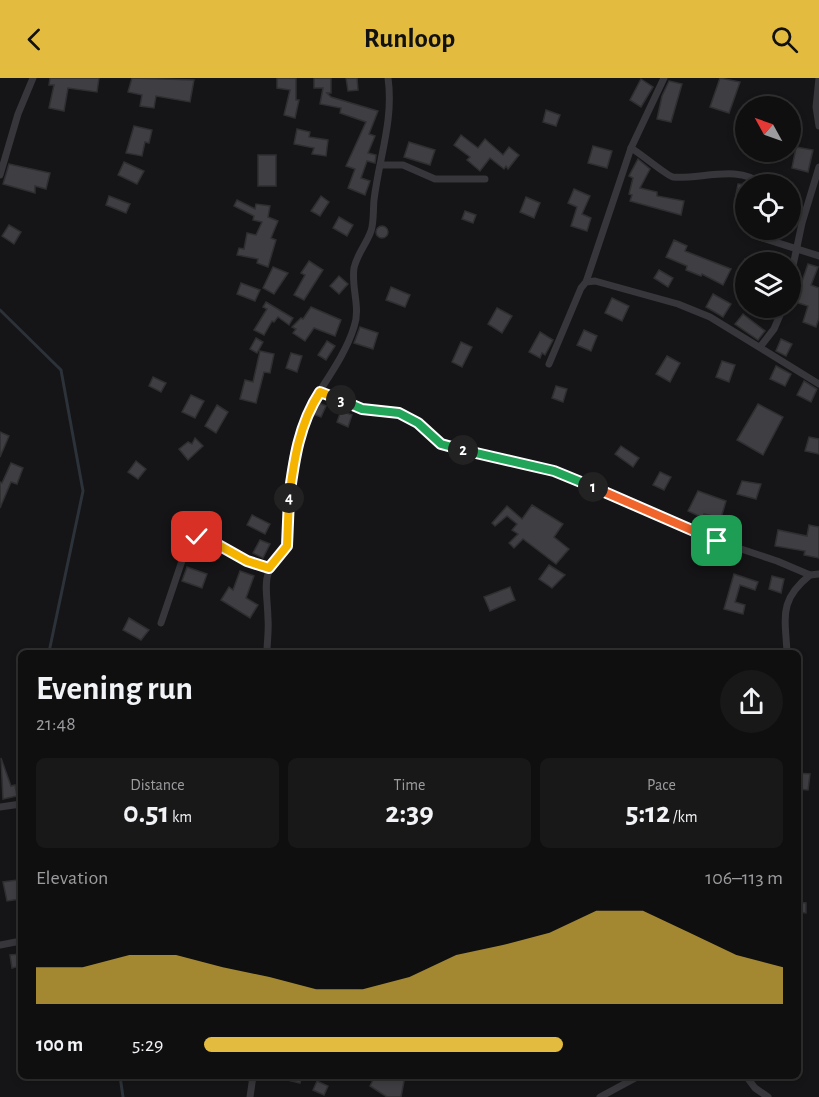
<!DOCTYPE html>
<meta charset="utf-8">
<style>
body{margin:0;font-family:"Alegreya Sans",sans-serif;background:#191819;color:#f1f3f6;height:100vh;display:flex;flex-direction:column;font-size:22px;white-space:nowrap}
*{box-sizing:border-box;margin:0}
p{font-size:20px;color:#9c9c9f}
.icon{flex:none;width:33px;height:33px;fill:none;stroke:currentColor;stroke-width:2;stroke-linecap:round;stroke-linejoin:round}
.map{position:relative;flex:1;overflow:hidden}
.details{position:absolute;left:18px;top:572px;width:783px;height:429px;display:flex;flex-direction:column;background:#100f10;border-radius:9px;box-shadow:0 3px 9px #0003,0 0 0 2px #302f30}
.details>*{flex:none}
.needle{width:39px;rotate:310deg}
.controls{position:absolute;left:735px;top:18px;display:grid;gap:12px}
.controls a{display:grid;place-items:center;width:66px;height:66px;border-radius:50%;background:#100f10;box-shadow:0 3px 9px #0003,0 0 0 2px #302f30;font-size:30px}
.pin{position:absolute;display:grid;place-items:center;width:51px;height:51px;color:#fff;margin:-26px;border-radius:12px;box-shadow:0 3px 9px #0006}
.km{position:absolute;width:30px;height:30px;margin:-15px;border-radius:50%;background:#222;color:#fff;font-size:16px;line-height:30px;text-align:center}
.round{display:grid;place-items:center;flex:none;width:63px;height:63px;border-radius:32px;background:#191819}
.summary{display:flex;align-items:center;justify-content:space-between;height:102px;padding:0 18px}
h1{font-size:33px;font-weight:600;line-height:45px}
.stats{display:grid;grid-template-columns:repeat(3,1fr);gap:9px;height:102px;padding:6px 18px}
.stats div{display:grid;align-content:center;border-radius:9px;background:#191819;text-align:center}
.stats b{font-size:30px;font-weight:600}
.stats small{font-size:16px;font-weight:400}
.stats p{font-size:16px}
.chart{height:168px;padding:12px 18px}
.chart p{display:flex;justify-content:space-between}
.chart svg{width:100%;height:108px;margin-top:6px;fill:#e3bc3f;opacity:.7}
ul{padding:0 18px;list-style:none;font-size:20px}
li{display:grid;grid-template-columns:96px 72px 1fr;align-items:center;height:45px}
li i{height:15px;border-radius:8px;background:#e3bc3f}
header{display:flex;justify-content:space-between;align-items:center;height:78px;padding:0 18px;background:#e3bc3f;color:#111;font-size:27px;font-weight:600}
.map>svg:first-child{display:block}
.lines{fill:none;stroke-linecap:round;stroke-linejoin:round}
.stream{stroke:#2c3239;stroke-width:3}
.building{fill:#3f3f43;stroke:#2f2f32;stroke-width:1.5}
.minor{stroke:#36363b;stroke-width:7}
.split-1-casing{stroke:#fff;stroke-width:12}
.split-2-casing{stroke:#fff;stroke-width:12}
.split-3-casing{stroke:#fff;stroke-width:12}
.split-4-casing{stroke:#fff;stroke-width:12}
.split-5-casing{stroke:#fff;stroke-width:12}
.split-1{stroke:#f0652b;stroke-width:8}
.split-2{stroke:#22a559;stroke-width:8}
.split-3{stroke:#22a559;stroke-width:8}
.split-4{stroke:#f5b400;stroke-width:8}
.split-5{stroke:#f5b400;stroke-width:8}
</style>
<header><svg class="icon" aria-label="back" viewBox="0 0 24 24"><path d="M15 5l-7 7 7 7"/></svg>Runloop<svg class="icon" aria-label="search" viewBox="0 0 24 24"><circle cx="10" cy="10" r="6"/><path d="M15 15l6 6"/></svg></header>
<div class="map">
<svg width="819" height="1019" viewBox="0 0 819 1019">
<rect width="100%" height="100%" fill="#151416"/>
<g class="lines">
<!-- stream -->
<g class="stream">
<polyline points="0,232 61,292 83,413 49,574"/>
<polyline points="120,998 123,1019"/>
</g>
</g>
<!-- building -->
<g class="building">
<polygon points="50,0 99,0 97,14 68,10 64,33 49,30 54,7 49,7"/>
<polygon points="132,0 194,2 190,24 156,18 154,30 140,28 142,17 128,14"/>
<polygon points="277,0 296,0 296,22 299,22 295,40 284,37 290,12 277,10"/>
<polygon points="314,0 331,0 331,15 327,15 331,19 378,33 369,56 375,58 368,75 376,77 375,85 367,83 361,100 370,103 365,117 348,110 355,91 346,88 366,44 340,35 341,30 320,26 323,10 314,10"/>
<polygon points="346,0 357,0 358,12 348,13"/>
<polygon points="720,0 740,4 729,35 710,29"/>
<polygon points="641,1 653,9 641,29 630,22"/>
<polygon points="669,3 682,6 671,44 657,41 662,18"/>
<polygon points="546,32 560,37 556,48 543,44"/>
<polygon points="134,48 152,52 149,65 145,64 142,78 126,75"/>
<polygon points="297,51 310,54 309,59 328,62 326,78 312,76 314,70 294,66"/>
<polygon points="461,57 478,70 485,61 503,77 509,69 519,77 508,91 506,88 504,91 490,80 480,93 467,82 470,79 454,67"/>
<polygon points="409,64 435,72 430,87 404,79"/>
<polygon points="593,68 612,73 607,90 588,85"/>
<polygon points="796,69 813,72 808,94 792,90"/>
<rect x="258" y="77" width="18" height="31"/>
<polygon points="638,81 650,91 640,110 657,114 657,118 684,123 681,137 630,123 632,117 629,116 633,100 629,98"/>
<polygon points="124,84 144,93 137,106 118,97"/>
<polygon points="9,86 50,95 46,111 35,108 35,115 3,106"/>
<polygon points="738,106 746,107 746,130 734,128"/>
<polygon points="574,111 590,118 582,136 591,140 587,153 571,148 577,129 568,125"/>
<polygon points="109,118 130,126 126,135 106,127"/>
<polygon points="321,118 329,124 320,138 311,133"/>
<polygon points="526,119 540,125 534,140 520,134"/>
<polygon points="237,122 255,131 256,126 270,128 268,139 278,143 271,160 276,162 268,189 257,185 258,181 237,177 239,170 244,171 247,155 256,157 262,144 253,142 254,138 234,128"/>
<polygon points="465,133 476,137 473,145 462,141"/>
<polygon points="339,139 353,147 347,158 333,150"/>
<polygon points="9,147 21,154 14,166 2,158"/>
<circle cx="382" cy="154" r="6"/>
<polygon points="674,162 687,168 685,173 731,191 723,207 702,196 701,198 686,192 687,188 666,179"/>
<polygon points="745,181 746,181 746,203 737,200"/>
<polygon points="309,183 323,192 304,222 294,217 305,197 301,195"/>
<polygon points="808,186 818,189 811,207 819,210 819,240 816,249 803,244 808,228 795,224"/>
<polygon points="273,189 288,195 274,216 263,210"/>
<polygon points="659,192 673,200 668,209 654,200"/>
<polygon points="339,198 348,206 339,216 330,208"/>
<polygon points="241,205 260,212 255,223 237,216"/>
<polygon points="391,209 410,217 405,229 386,222"/>
<polygon points="713,216 731,226 723,239 706,229"/>
<polygon points="612,220 629,228 622,243 605,235"/>
<polygon points="266,224 293,240 289,247 278,239 274,244 272,243 264,257 254,252 267,231 263,229"/>
<polygon points="311,229 341,242 335,258 314,250 305,263 293,255 296,251 292,249 301,240 303,241"/>
<polygon points="497,230 512,238 502,255 488,246"/>
<polygon points="743,236 765,253 758,262 735,246"/>
<polygon points="360,249 378,255 373,271 354,265"/>
<polygon points="584,252 597,258 591,273 577,267"/>
<polygon points="540,254 553,262 545,277 542,275 540,280 529,274"/>
<polygon points="256,260 263,264 257,275 250,271"/>
<polygon points="781,261 792,266 786,278 776,273"/>
<polygon points="327,263 335,268 326,282 318,277"/>
<polygon points="461,264 472,269 462,289 452,284"/>
<polygon points="260,273 274,276 270,295 264,294 256,325 240,321 245,302 253,304"/>
<polygon points="291,275 302,278 297,294 286,290"/>
<polygon points="667,278 680,285 670,304 656,296"/>
<polygon points="722,283 735,287 729,304 716,299"/>
<polygon points="776,288 791,296 785,308 770,301"/>
<polygon points="153,299 166,305 161,314 149,308"/>
<polygon points="804,303 817,311 811,324 797,317"/>
<polygon points="556,308 567,311 563,324 552,320"/>
<polygon points="191,317 204,323 195,340 182,334"/>
<polygon points="319,325 326,328 321,339 313,336"/>
<polygon points="758,326 783,339 763,377 737,362"/>
<polygon points="217,327 228,334 216,355 205,348"/>
<polygon points="341,333 352,337 348,349 337,344"/>
<polygon points="0,354 9,358 0,379"/>
<polygon points="809,359 819,361 819,376 805,373"/>
<polygon points="195,360 203,368 188,382 179,371 188,364 192,366"/>
<polygon points="621,368 639,380 633,389 615,376"/>
<polygon points="136,383 146,391 138,401 128,394"/>
<polygon points="11,385 23,390 17,406 11,404 0,430 0,404 2,405"/>
<polygon points="660,394 671,399 664,412 653,407"/>
<polygon points="742,403 761,406 756,421 737,416"/>
<polygon points="698,413 726,423 721,440 704,436 703,440 688,433"/>
<polygon points="532,427 563,446 554,459 569,471 556,486 523,461 514,470 509,465 518,456 512,452 517,446 507,438 495,448 492,445 507,428 522,441"/>
<polygon points="252,437 270,446 265,456 247,447"/>
<polygon points="809,447 819,449 819,480 804,477 805,473 775,468 778,452 807,458"/>
<polygon points="260,462 270,466 263,480 253,475"/>
<polygon points="549,487 565,497 552,510 539,501"/>
<polygon points="187,489 207,496 202,510 182,503"/>
<polygon points="240,493 254,498 246,520 258,527 250,540 221,522 229,509 233,512"/>
<polygon points="734,496 758,504 755,512 740,507 735,524 745,527 743,536 724,531"/>
<polygon points="772,498 784,501 781,515 769,511"/>
<polygon points="510,509 515,522 490,533 484,519"/>
<polygon points="129,540 149,552 141,562 123,552"/>
<polygon points="1,680 11,708 15,707 17,718 3,721"/>
<polygon points="798,695 810,696 808,712 798,711"/>
<polygon points="17,802 20,821 7,823 3,804"/>
<polygon points="798,824 806,825 806,835 798,834"/>
<polygon points="21,876 21,888 12,890 10,877"/>
<polygon points="280,998 302,998 300,1005 279,1000"/>
<polygon points="375,998 391,1002 392,998 405,998 401,1019 387,1019 370,1008"/>
<polygon points="317,1003 328,1008 324,1017 313,1012"/>
</g>
<g class="lines">
<!-- minor -->
<g class="minor">
<polyline points="819,0 816,29 819,48"/>
<path d="M 631,70 C 640,75 667,98 673,99 C 697,102 741,86 760,106"/>
<polyline points="382,87 403,87 435,101 485,101"/>
<polyline points="0,97 18,36 33,0"/>
<polyline points="750,152 753,157 819,178"/>
<polyline points="790,202 802,145 819,89"/>
<polyline points="586,204 631,70 664,0"/>
<polyline points="760,269 774,251 783,230"/>
<polyline points="549,286 581,210 586,204 595,203 678,226 710,239 819,306"/>
<polyline points="320,314 362,331 399,335 418,345 441,366 480,377 554,393 717,463 777,483 810,497 819,496"/>
<polyline points="161,545 188,465 193,460 205,461 247,483 269,490"/>
<path d="M 267,574 C 267,564 269,552 268,541 C 267,504 259,498 287,468 C 287,424 288,369 310,329 C 325,303 345,278 354,249 C 361,230 351,210 354,190 C 357,176 366,167 371,153 C 374,144 373,132 374,122 C 379,80 394,42 388,0"/>
<path d="M 787,574 C 785,538 779,522 810,497"/>
<polyline points="0,729 21,726"/>
<polyline points="0,867 21,863"/>
<polyline points="746,998 755,1010 768,1019"/>
<polyline points="250,1019 253,998"/>
<polyline points="600,1019 639,998"/>
</g>
</g>
<g class="lines">
<!-- split-1 casing -->
<g class="split-1-casing">
<polyline id="split-1" points="593,409 717,463"/>
</g>
<!-- split-2 casing -->
<g class="split-2-casing">
<polyline id="split-2" points="463,372 554,393 593,409"/>
</g>
<!-- split-3 casing -->
<g class="split-3-casing">
<polyline id="split-3" points="341,322 362,331 399,335 418,345 441,366 463,372"/>
</g>
<!-- split-4 casing -->
<g class="split-4-casing">
<path id="split-4" d="M 289,420 C 294,382 299,346 320,314 L 341,322"/>
</g>
<!-- split-5 casing -->
<g class="split-5-casing">
<polyline id="split-5" points="197,459 215,465 247,483 269,490 287,468 289,420"/>
</g>
<!-- split-1 -->
<use href="#split-1" class="split-1"/>
<!-- split-2 -->
<use href="#split-2" class="split-2"/>
<!-- split-3 -->
<use href="#split-3" class="split-3"/>
<!-- split-4 -->
<use href="#split-4" class="split-4"/>
<!-- split-5 -->
<use href="#split-5" class="split-5"/>
</g>
</svg>
<div class="controls">
<a><svg class="needle" viewBox="-14 -14 28 28"><path d="M0-13l5 13h-10z" fill="#e53935"/><path d="M0 13l5-13h-10z" fill="#9c9c9f"/></svg></a>
<a><svg class="icon" aria-label="locate" viewBox="0 0 24 24"><circle cx="12" cy="12" r="6"/><path d="M12 2v4M12 18v4M2 12h4M18 12h4"/></svg></a>
<a><svg class="icon" aria-label="layers" viewBox="0 0 24 24"><path d="M12 4l9 5-9 5-9-5zM3 14l9 5 9-5"/></svg></a>
</div>
<div class="pin" style="left:717px;top:463px;background:#1e9e55"><svg class="icon" aria-label="arrive" viewBox="0 0 24 24"><path d="M6 21V4h12l-3 4 3 4H6"/></svg></div>
<div class="pin" style="left:197px;top:459px;background:#d93025"><svg class="icon" aria-label="check" viewBox="0 0 24 24"><path d="M5 12l5 5 9-10"/></svg></div>
<b class="km" style="left:593px;top:409px">1</b>
<b class="km" style="left:463px;top:372px">2</b>
<b class="km" style="left:341px;top:322px">3</b>
<b class="km" style="left:289px;top:420px">4</b>
<section class="details">
<div class="summary"><div><h1>Evening run</h1><p>21:48</p></div><a class="round"><svg class="icon" aria-label="share" viewBox="0 0 24 24"><path d="M12 15V3M7 8l5-5 5 5M5 13v7h14v-7"/></svg></a></div>
<div class="stats">
<div><p>Distance</p><b>0.51<small> km</small></b></div>
<div><p>Time</p><b>2:39</b></div>
<div><p>Pace</p><b>5:12<small> /km</small></b></div>
</div>
<div class="chart"><p><span>Elevation</span>106–113 m</p>
<svg viewBox="0 0 160 44" preserveAspectRatio="none"><path d="M0 44V29L10 29L20 24L30 24L40 29L50 33L60 38L70 38L80 33L90 24L100 20L110 15L120 6L130 6L140 15L150 24L160 29V44z"/></svg>
</div>
<ul>
<li><b>100 m</b>5:29<i style="width:62%"></i></li>
</ul>
</section>
</div>
